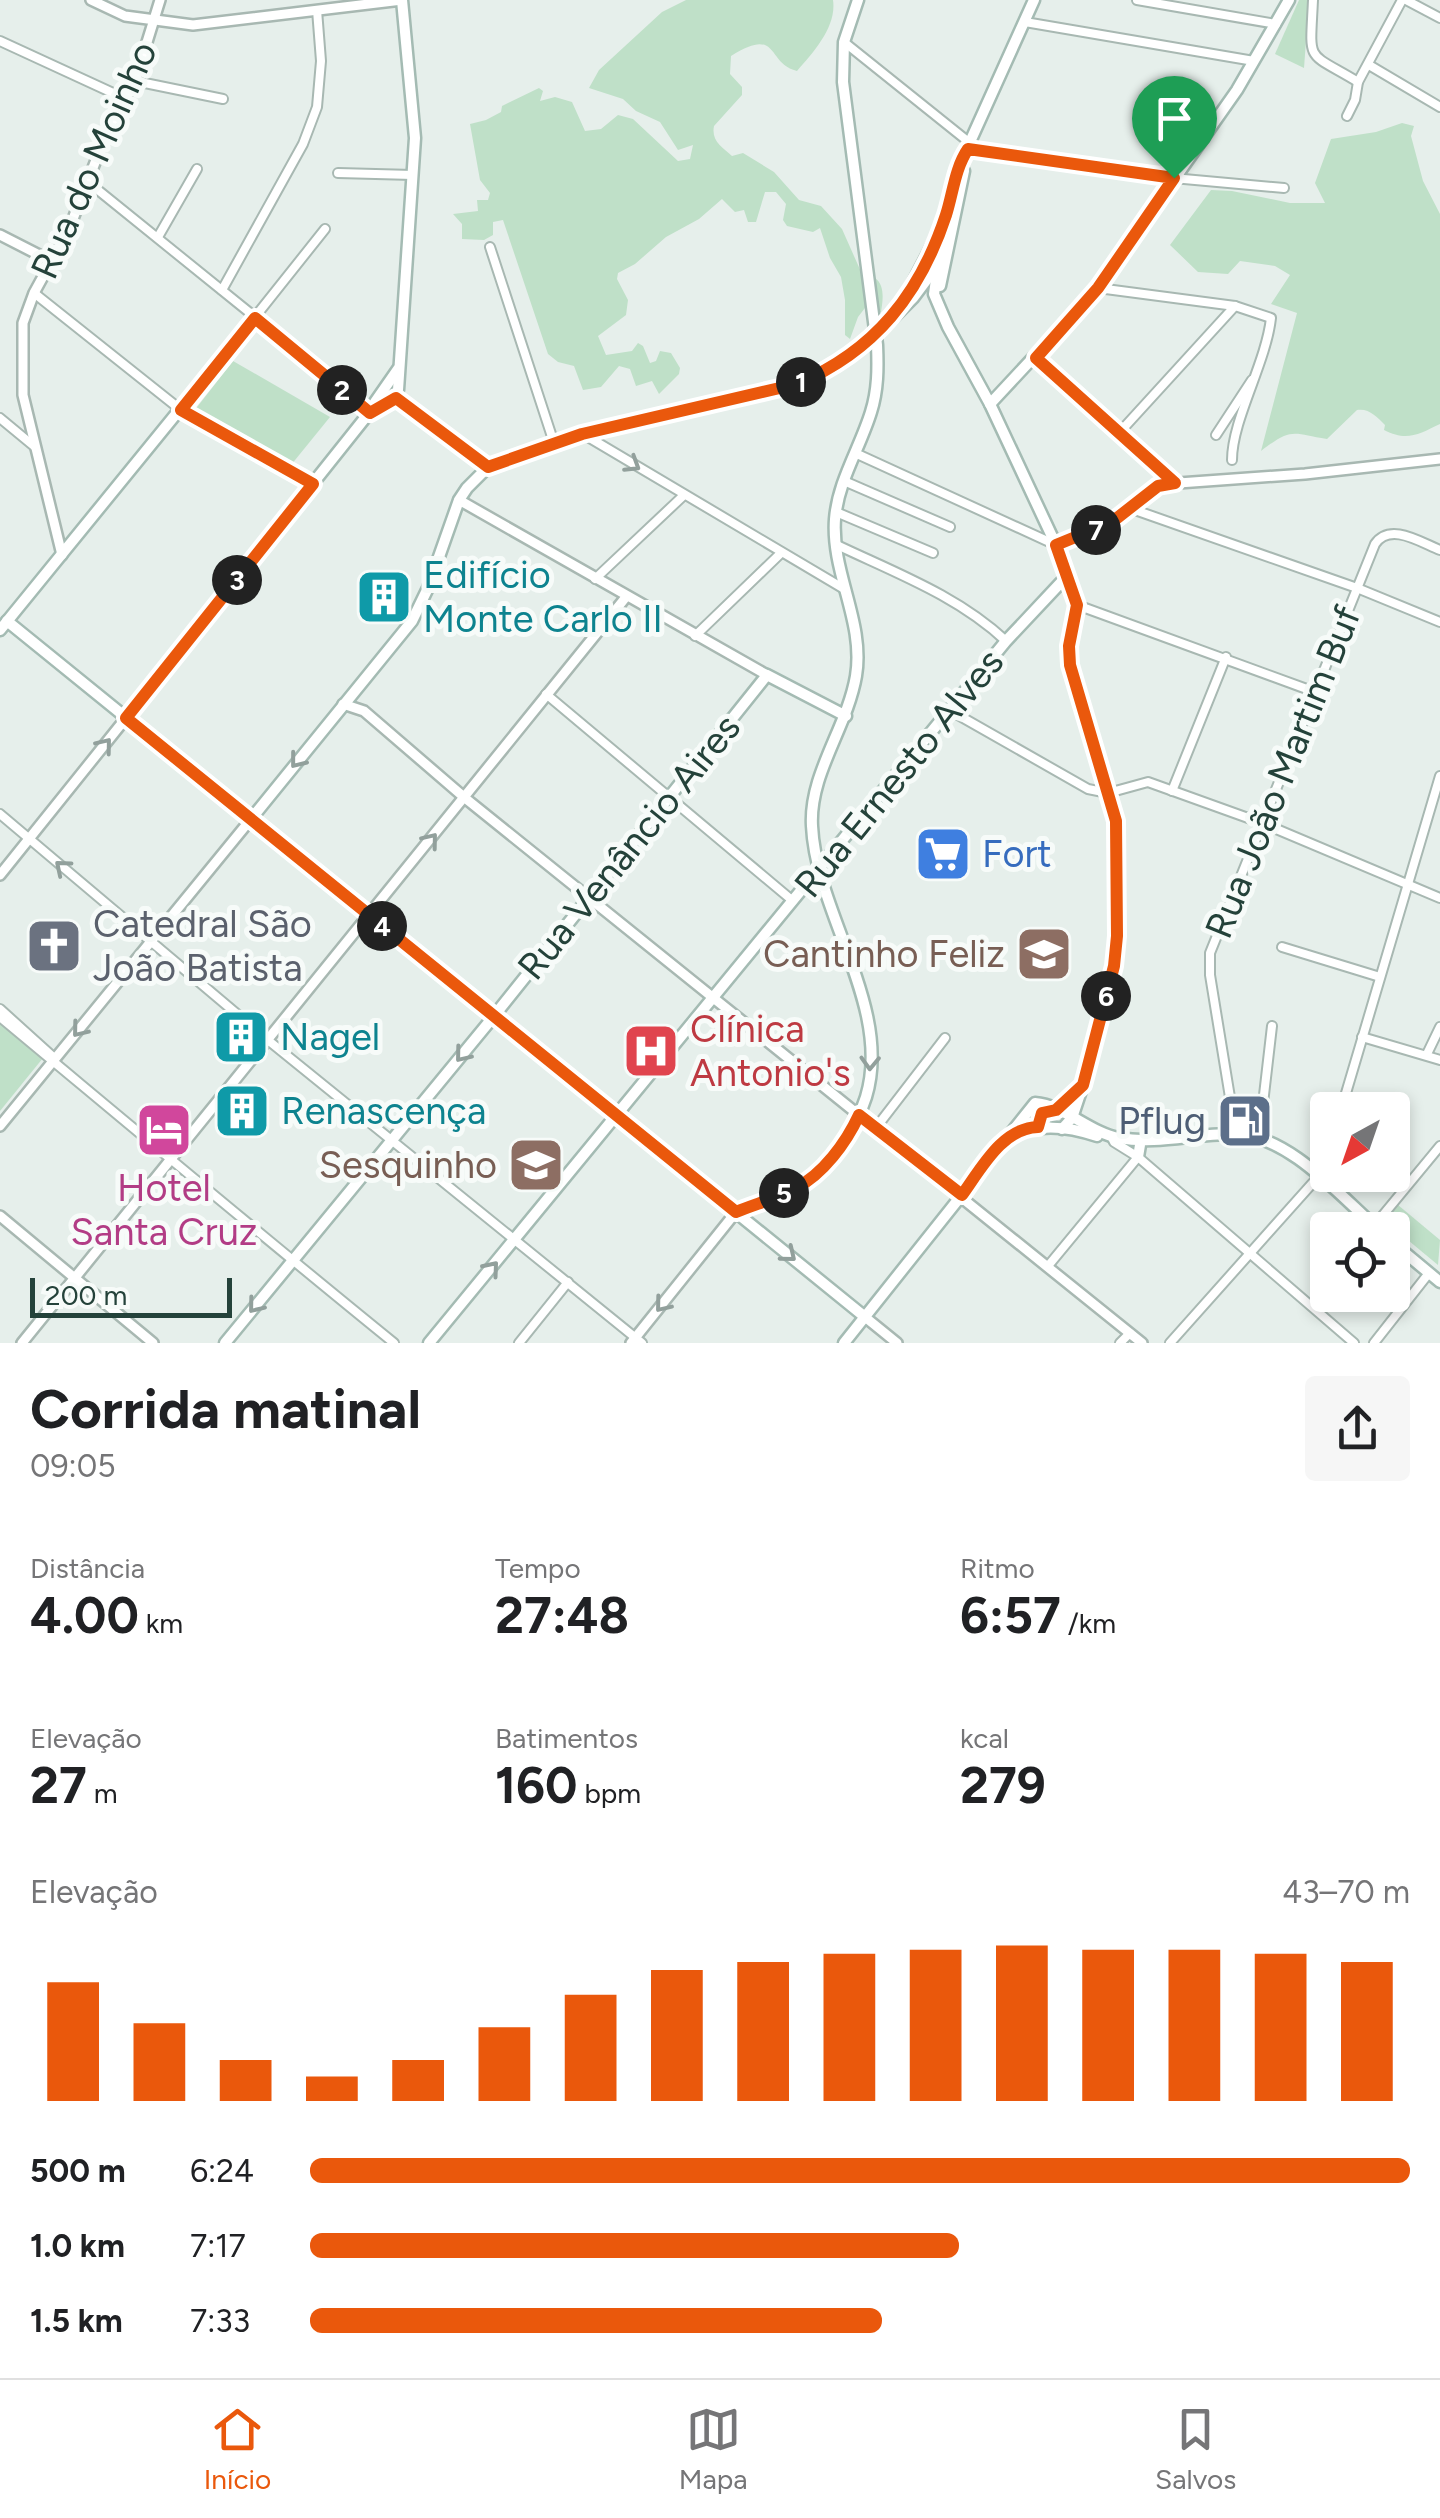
<!DOCTYPE html>
<html lang="pt">
<meta charset="utf-8">
<style>
body{margin:0;font-family:Figtree,sans-serif;background:#f6f6f6;color:#202124;height:100vh;display:flex;flex-direction:column;font-size:38px;white-space:nowrap}
*{box-sizing:border-box;margin:0}
p{font-size:32px;color:#757577}
.icon{flex:none;width:55px;height:55px;fill:none;stroke:currentColor;stroke-width:2;stroke-linecap:round;stroke-linejoin:round}
.map{position:relative;height:1343px;overflow:hidden}
.sheet{display:flex;flex-direction:column;background:#fff;flex:1}
.sheet>*{flex:none}
.needle{width:65px;rotate:220deg}
.buttons{position:absolute;left:1310px;top:1092px;display:grid;gap:20px}
.buttons a{display:grid;place-items:center;width:100px;height:100px;border-radius:10px;background:#fff;box-shadow:0 5px 15px #0003;font-size:50px}
.scale{position:absolute;left:30px;bottom:25px;width:202px;box-sizing:border-box;padding-left:10px;border:5px solid #24423a;border-top:0;font-size:28px;line-height:35px;white-space:nowrap;color:#24423a;-webkit-text-stroke:8px #f7fbf9;paint-order:stroke}
.pin{position:absolute;display:grid;place-items:center;width:85px;height:85px;color:#fff;margin:-102px -42px;border-radius:50% 50% 50% 0;rotate:-45deg;box-shadow:0 0 10px #0007}
.pin .icon{rotate:45deg}
.km{position:absolute;width:50px;height:50px;margin:-25px;border-radius:50%;background:#222;color:#fff;font-size:28px;line-height:50px;text-align:center}
.round{display:grid;place-items:center;flex:none;width:105px;height:105px;border-radius:10px;background:#f6f6f6}
.head{display:flex;align-items:center;justify-content:space-between;height:170px;padding:0 30px}
h1{font-size:55px;font-weight:700;line-height:75px}
.stats{display:grid;grid-template-columns:repeat(3,1fr);gap:15px;height:170px;padding:10px 30px}
.stats div{display:grid;align-content:center}
.stats b{font-size:50px;font-weight:700}
.stats small{font-size:28px;font-weight:400}
.stats p{font-size:28px}
.chart{height:280px;padding:20px 30px}
.chart p{display:flex;justify-content:space-between}
.chart svg{width:100%;height:180px;margin-top:10px;stroke:#ea580c;stroke-width:6}
ul{padding:0 30px;list-style:none;font-size:32px}
li{display:grid;grid-template-columns:160px 120px 1fr;align-items:center;height:75px}
li i{height:25px;border-radius:12px;background:#ea580c}
.tab-bar{display:flex;justify-content:space-around;align-items:center;height:140px;border-top:2px solid #e0e0e0;background:#fff;font-size:28px;color:#757577}
.tab-bar a{display:grid;justify-items:center;gap:5px}
.tab-bar .active{color:#ea580c}
.map>svg:first-child{display:block}
.green{fill:#bfe0c8}
.lines{fill:none;stroke-linecap:round;stroke-linejoin:round}
.minor-casing{stroke:#a8b8b2;stroke-width:12}
.tertiary-casing{stroke:#a8b8b2;stroke-width:14}
.secondary-casing{stroke:#a4bbb3;stroke-width:15}
.minor{stroke:#fff;stroke-width:8}
.tertiary{stroke:#fff;stroke-width:9}
.secondary{stroke:#fff;stroke-width:10}
.secondary-bridge-casing{stroke:#a4bbb3;stroke-width:15;stroke-linecap:butt}
.secondary-bridge{stroke:#fff;stroke-width:10}
.oneway{stroke:#92a09c}
.route-casing{stroke:#fff;stroke-width:20}
.route{stroke:#ea580c;stroke-width:12}
.labels{text-anchor:middle;stroke-width:10;stroke-linejoin:round;paint-order:stroke}
.street-label{font-size:38px;fill:#24423a;stroke:#f7fbf9}
.culture-label{font-size:38px;fill:#0d838f;stroke:#f7fbf9;text-anchor:start}
.shop-label{font-size:38px;fill:#366cbe;stroke:#f7fbf9;text-anchor:start}
.worship-label{font-size:38px;fill:#5b616d;stroke:#f7fbf9;text-anchor:start}
.education-label{font-size:38px;fill:#785e54;stroke:#f7fbf9;text-anchor:end}
.health-label{font-size:38px;fill:#be3a42;stroke:#f7fbf9;text-anchor:start}
.service-label{font-size:38px;fill:#4e5e75;stroke:#f7fbf9;text-anchor:end}
.hotel-label{font-size:38px;fill:#b23c85;stroke:#f7fbf9}
</style>
<div class="map">
<svg width="1440" height="1343" viewBox="0 0 1440 1343">
<rect width="100%" height="100%" fill="#e6efeb"/>
<!-- green -->
<g class="green">
<path d="M 686,0 L 833,0 C 837,26 814,52 797,71 C 766,64 780,25 731,56 L 730,74 L 742,87 L 742,95 L 714,126 C 711,141 722,147 732,156 L 743,153 L 774,172 L 799,200 L 821,206 L 842,229 L 866,283 L 875,278 C 885,285 883,300 881,312 L 875,312 L 868,304 L 858,317 L 850,339 L 845,335 L 845,300 L 841,277 L 830,258 L 820,228 L 813,232 L 787,226 L 783,220 L 786,204 L 776,192 L 765,192 L 756,222 L 748,222 L 744,210 L 735,212 L 722,199 L 699,219 L 666,237 L 635,264 L 618,273 L 617,279 L 628,300 L 626,315 L 598,336 L 606,355 L 632,351 L 638,343 L 643,346 L 650,363 L 656,361 L 660,351 L 671,353 L 680,368 L 679,374 L 659,394 L 652,381 L 636,386 L 630,369 L 619,366 L 601,387 L 583,390 L 574,366 L 558,362 L 548,354 L 503,220 L 493,222 L 493,235 L 484,240 L 462,239 L 462,224 L 453,214 L 478,211 L 477,200 L 488,200 L 490,193 L 480,180 L 470,124 L 486,120 L 501,112 L 502,106 L 539,88 L 543,91 L 540,101 L 555,97 L 572,102 L 585,131 L 601,129 L 618,115 L 633,119 L 678,161 L 690,159 L 693,145 L 678,150 L 660,122 L 636,111 L 623,99 L 589,88 L 599,70 L 662,12 Z"/>
<polygon points="1299,0 1309,0 1304,68 1275,54"/>
<path d="M 1402,123 L 1414,126 L 1411,136 L 1423,181 L 1440,214 L 1440,424 C 1419,434 1407,442 1384,430 L 1385,425 C 1377,417 1369,408 1357,410 L 1327,439 C 1292,433 1292,427 1261,451 L 1297,313 L 1271,304 L 1290,275 L 1275,266 L 1240,261 L 1228,274 L 1198,272 L 1170,245 L 1211,190 L 1232,191 L 1290,203 L 1325,203 L 1315,183 L 1331,139 L 1376,132 Z"/>
<polygon points="233,361 330,417 291,465 194,411"/>
<polygon points="0,1023 43,1058 0,1111"/>
<polygon points="1398,1205 1440,1240 1438,1265 1385,1221"/>
</g>
<g class="lines">
<!-- minor casing -->
<g class="minor-casing">
<g id="minor">
<polyline points="1137,0 1276,24"/>
<path d="M 1313,0 C 1310,65 1305,50 1358,82"/>
<polyline points="1406,0 1440,18"/>
<polyline points="1025,22 1254,61"/>
<polyline points="0,41 126,99"/>
<polyline points="844,42 970,143"/>
<polyline points="1369,65 1440,107"/>
<polyline points="135,81 223,99"/>
<polyline points="1347,116 1355,100 1358,82 1402,0"/>
<polyline points="968,149 1173,178 1284,188"/>
<polyline points="338,173 413,175"/>
<polyline points="88,182 255,317 325,229"/>
<polyline points="158,237 197,169"/>
<polyline points="490,247 554,443"/>
<path d="M 1098,288 L 1235,306 L 1271,318 C 1266,363 1232,420 1232,460"/>
<polyline points="222,290 303,144 317,107 321,61 317,10"/>
<polyline points="34,293 181,410"/>
<polyline points="1036,358 1175,483"/>
<polyline points="0,418 35,447"/>
<polyline points="1119,433 1235,306"/>
<polyline points="583,434 846,590"/>
<polyline points="1216,435 1252,380"/>
<polyline points="855,453 1056,545"/>
<polyline points="844,481 950,527"/>
<polyline points="1132,509 1357,588 1440,622"/>
<polyline points="836,512 933,553"/>
<path d="M 837,545 C 896,573 958,596 1006,641"/>
<polyline points="595,579 683,496"/>
<polyline points="1077,605 1315,692"/>
<polyline points="695,636 781,553"/>
<polyline points="546,694 793,901"/>
<polyline points="951,711 1088,789 1108,793 1148,782 1262,823 1440,898"/>
<polyline points="1172,791 1226,657"/>
<polyline points="0,814 269,1041 642,1343"/>
<polyline points="1282,947 1380,977"/>
<polyline points="0,1009 52,1056"/>
<path d="M 0,1017 C 131,1126 262,1236 394,1343"/>
<polyline points="1362,1037 1440,1060"/>
<polyline points="1427,1054 1440,1027"/>
<polyline points="1341,1110 1440,776"/>
<polyline points="875,1129 945,1038"/>
<path d="M 1236,1134 L 1210,975 L 1210,953 L 1375,544 C 1390,522 1420,542 1440,550"/>
<polyline points="1111,1136 1114,1142 1138,1157 1354,1343"/>
<polyline points="1259,1138 1272,1026"/>
<polyline points="1374,1226 1440,1146"/>
<polyline points="1048,1266 1138,1157"/>
<polyline points="519,1343 568,1282"/>
<polyline points="1120,1343 1130,1333"/>
<polyline points="1170,1343 1318,1177 1328,1156"/>
<polyline points="1374,1343 1429,1273"/>
</g>
</g>
<!-- tertiary casing -->
<g class="tertiary-casing">
<g id="tertiary">
<polyline points="91,0 125,16 193,25 402,0"/>
<polyline points="0,235 53,262"/>
<polyline points="459,500 767,675"/>
<polyline points="1056,545 1112,522 1165,484 1305,474 1440,459"/>
<polyline points="62,555 23,395 23,323 34,293 69,229 107,132 135,81 160,0"/>
<polyline points="343,704 364,711 465,798 1142,1343"/>
<polyline points="0,875 126,718"/>
<polyline points="0,1126 251,819"/>
<polyline points="0,1216 153,1343"/>
<polyline points="865,1317 897,1343"/>
<polyline points="22,1343 626,597"/>
<polyline points="631,1343 736,1212"/>
</g>
</g>
<!-- secondary casing -->
<g class="secondary-casing">
<g id="secondary">
<polyline points="945,216 934,294 948,327 990,404 1056,545 1077,605 1069,655 1116,821 1118,908 1114,967 1083,1085 1072,1118 1062,1129"/>
<polyline points="943,220 965,153 1034,0"/>
<polyline points="940,286 964,171"/>
<polyline points="897,313 937,236"/>
<polyline points="883,328 913,298 934,270"/>
<polyline points="398,390 415,138 402,0"/>
<polyline points="396,398 488,467"/>
<polyline points="375,402 398,369"/>
<polyline points="990,404 1098,288 1237,90 1289,0"/>
<polyline points="181,410 313,483"/>
<polyline points="7,621 865,1317"/>
<polyline points="0,630 255,317 369,413"/>
<polyline points="126,718 369,413 392,398"/>
<polyline points="251,819 412,621 428,588 459,500 467,488 488,467 554,443 674,411 797,384 829,368 868,339"/>
<polyline points="1038,1127 1042,1113 1056,1110 1078,1091"/>
<path d="M 1008,1138 C 1035,1123 1068,1126 1097,1136"/>
<polyline points="1138,1157 1140,1145"/>
<path d="M 736,1212 C 756,1203 780,1198 799,1186 C 830,1167 855,1132 866,1097 C 893,1008 816,914 812,826 C 809,774 847,728 856,676 C 865,622 831,573 835,519 C 838,481 860,448 871,412 C 878,390 878,368 877,345 L 843,82 L 844,42 L 858,0"/>
<polyline points="1392,1242 1440,1282"/>
<polyline points="225,1343 494,1016 767,675 846,716"/>
<polyline points="429,1343 1006,641 1067,576"/>
<path d="M 844,1343 L 1035,1103 C 1064,1105 1090,1133 1119,1138 C 1158,1145 1196,1133 1235,1134 C 1289,1135 1340,1196 1379,1230"/>
</g>
</g>
<!-- minor -->
<use href="#minor" class="minor"/>
<!-- tertiary -->
<use href="#tertiary" class="tertiary"/>
<!-- secondary -->
<use href="#secondary" class="secondary"/>
<!-- secondary-bridge casing -->
<g class="secondary-bridge-casing">
<polyline id="secondary-bridge" points="868,339 883,328"/>
</g>
<!-- secondary-bridge -->
<use href="#secondary-bridge" class="secondary-bridge"/>
</g>
<!-- one-way arrows -->
<defs><path id="oneway-chevron" d="M-2-3.5L2.5 0L-2 3.5" fill="none" stroke-width="1.6" stroke-linecap="round" stroke-linejoin="round" transform="scale(2.5)"/></defs>
<g class="oneway">
<use href="#oneway-chevron" transform="translate(633 465) rotate(32)"/>
<use href="#oneway-chevron" transform="translate(105 745) rotate(-51)"/>
<use href="#oneway-chevron" transform="translate(297 761) rotate(128)"/>
<use href="#oneway-chevron" transform="translate(431 840) rotate(-51)"/>
<use href="#oneway-chevron" transform="translate(62 867) rotate(-140)"/>
<use href="#oneway-chevron" transform="translate(79 1030) rotate(129)"/>
<use href="#oneway-chevron" transform="translate(462 1055) rotate(129)"/>
<use href="#oneway-chevron" transform="translate(870 1063) rotate(92)"/>
<use href="#oneway-chevron" transform="translate(789 1255) rotate(39)"/>
<use href="#oneway-chevron" transform="translate(492 1268) rotate(-50)"/>
<use href="#oneway-chevron" transform="translate(662 1305) rotate(129)"/>
<use href="#oneway-chevron" transform="translate(255 1306) rotate(129)"/>
</g>
<g class="lines">
<!-- route casing -->
<g class="route-casing">
<path id="route" d="M 968,149 L 1174,178 L 1098,288 L 1036,358 L 1175,483 L 1158,486 L 1112,522 L 1056,545 L 1077,605 L 1069,646 L 1070,665 L 1116,821 L 1117,936 L 1114,966 L 1083,1085 L 1056,1110 L 1042,1113 L 1038,1127 C 1002,1128 981,1169 962,1195 L 859,1115 C 846,1143 823,1174 796,1188 C 778,1198 755,1204 736,1212 L 126,718 L 313,484 L 181,410 L 255,318 L 370,413 L 396,398 L 488,467 L 582,434 L 797,384 C 875,351 920,294 946,215 C 953,193 955,168 968,149 Z"/>
</g>
<!-- route -->
<use href="#route" class="route"/>
</g>
<!-- icons -->
<defs>
<g id="building-square" transform="scale(2.875)"><rect x="-9" y="-9" width="18" height="18" rx="4" fill="#0f9aa8" stroke="#f7fbf9"/><path d="M-4-6H4V6H1V3H-1V6H-4ZM-2.5-4.3h1.7v1.8h-1.7ZM.8-4.3h1.7v1.8H.8ZM-2.5-1h1.7V.8h-1.7ZM.8-1h1.7V.8H.8Z" fill="#fff"/></g>
<g id="supermarket-square" transform="scale(2.875)"><rect x="-9" y="-9" width="18" height="18" rx="4" fill="#3f7fe0" stroke="#f7fbf9"/><path d="M-6-5.5h2.5l.6 2H6L4.5 2H-2.5L-4.4-4H-6ZM-1.5 3.2a1.3 1.3 0 1 0 .1 0ZM3 3.2a1.3 1.3 0 1 0 .1 0Z" fill="#fff"/></g>
<g id="church-square" transform="scale(2.875)"><rect x="-9" y="-9" width="18" height="18" rx="4" fill="#6b7280" stroke="#f7fbf9"/><path d="M-1.2-6h2.4v3.5h3.3v2.4h-3.3V6h-2.4V-.1h-3.3v-2.4h3.3Z" fill="#fff"/></g>
<g id="school-square" transform="scale(2.875)"><rect x="-9" y="-9" width="18" height="18" rx="4" fill="#8d6e63" stroke="#f7fbf9"/><path d="M0-5L7-2L0 1L-7-2ZM-4 1L0 2.5L4 1V4Q0 6-4 4Z" fill="#fff"/></g>
<g id="hospital-square" transform="scale(2.875)"><rect x="-9" y="-9" width="18" height="18" rx="4" fill="#e0444e" stroke="#f7fbf9"/><path d="M-5-5h3v3.5h4V-5h3V5h-3V1.5h-4V5h-3Z" fill="#fff"/></g>
<g id="fuel-square" transform="scale(2.875)"><rect x="-9" y="-9" width="18" height="18" rx="4" fill="#5c6f8a" stroke="#f7fbf9"/><path d="M-5.5-6h7V0h2V4h1.3V-2.5L3-4.5l.8-.8L6-3V5H2.5V1h-1V6h-7ZM-4.2-4.7v3.2H.2V-4.7Z" fill="#fff"/></g>
<g id="hotel-square" transform="scale(2.875)"><rect x="-9" y="-9" width="18" height="18" rx="4" fill="#d1479c" stroke="#f7fbf9"/><path d="M-6-4.5h1.5V1H6V5H4.5V3h-9V5H-6ZM-4 0a1.8 1.8 0 1 1 3.6 0ZM.5 0V-2.5h3Q6-2.5 6 0Z" fill="#fff"/></g>
</defs>
<g fill-rule="evenodd">
<use href="#building-square" x="384" y="597"/>
<use href="#supermarket-square" x="943" y="854"/>
<use href="#church-square" x="54" y="946"/>
<use href="#school-square" x="1044" y="954"/>
<use href="#building-square" x="241" y="1037"/>
<use href="#hospital-square" x="651" y="1051"/>
<use href="#building-square" x="242" y="1111"/>
<use href="#fuel-square" x="1245" y="1121"/>
<use href="#hotel-square" x="164" y="1130"/>
<use href="#school-square" x="536" y="1165"/>
</g>
<g class="labels">
<!-- street labels -->
<g class="street-label">
<text transform="translate(94 160) rotate(-66)" y="13">Rua do Moinho</text>
<text transform="translate(1283 772) rotate(-68)" y="13">Rua João Martim Buf</text>
<text transform="translate(899 773) rotate(-51)" y="13">Rua Ernesto Alves</text>
<text transform="translate(629 847) rotate(-51)" y="13">Rua Venâncio Aires</text>
</g>
<!-- culture labels -->
<g class="culture-label">
<text x="423" y="588">Edifício<tspan x="423" dy="44">Monte Carlo II</tspan></text>
<text x="280" y="1050">Nagel</text>
<text x="281" y="1124">Renascença</text>
</g>
<!-- shop labels -->
<g class="shop-label">
<text x="982" y="867">Fort</text>
</g>
<!-- worship labels -->
<g class="worship-label">
<text x="93" y="937">Catedral São<tspan x="93" dy="44">João Batista</tspan></text>
</g>
<!-- education labels -->
<g class="education-label">
<text x="1005" y="967">Cantinho Feliz</text>
<text x="497" y="1178">Sesquinho</text>
</g>
<!-- health labels -->
<g class="health-label">
<text x="690" y="1042">Clínica<tspan x="690" dy="44">Antonio's</tspan></text>
</g>
<!-- service labels -->
<g class="service-label">
<text x="1206" y="1134">Pflug</text>
</g>
<!-- hotel labels -->
<g class="hotel-label">
<text x="164" y="1201">Hotel<tspan x="164" dy="44">Santa Cruz</tspan></text>
</g>
</g>
</svg>
<div class="buttons">
<a><svg class="needle" viewBox="-14 -14 28 28"><path d="M0-13l5 13h-10z" fill="#e53935"/><path d="M0 13l5-13h-10z" fill="#757577"/></svg></a>
<a><svg class="icon" aria-label="locate" viewBox="0 0 24 24"><circle cx="12" cy="12" r="6"/><path d="M12 2v4M12 18v4M2 12h4M18 12h4"/></svg></a>
</div>
<div class="scale">200 m</div>
<div class="pin" style="left:1174px;top:178px;background:#1e9e55"><svg class="icon" aria-label="arrive" viewBox="0 0 24 24"><path d="M6 21V4h12l-3 4 3 4H6"/></svg></div>
<b class="km" style="left:801px;top:382px">1</b>
<b class="km" style="left:342px;top:390px">2</b>
<b class="km" style="left:237px;top:580px">3</b>
<b class="km" style="left:382px;top:926px">4</b>
<b class="km" style="left:784px;top:1193px">5</b>
<b class="km" style="left:1106px;top:996px">6</b>
<b class="km" style="left:1096px;top:530px">7</b>
</div>
<section class="sheet">
<div class="head"><div><h1>Corrida matinal</h1><p>09:05</p></div><a class="round"><svg class="icon" aria-label="share" viewBox="0 0 24 24"><path d="M12 15V3M7 8l5-5 5 5M5 13v7h14v-7"/></svg></a></div>
<div class="stats">
<div><p>Distância</p><b>4.00<small> km</small></b></div>
<div><p>Tempo</p><b>27:48</b></div>
<div><p>Ritmo</p><b>6:57<small> /km</small></b></div>
</div>
<div class="stats">
<div><p>Elevação</p><b>27<small> m</small></b></div>
<div><p>Batimentos</p><b>160<small> bpm</small></b></div>
<div><p>kcal</p><b>279</b></div>
</div>
<div class="chart"><p><span>Elevação</span>43–70 m</p>
<svg viewBox="0 0 160 44" preserveAspectRatio="none"><path d="M5 44V15M15 44V25M25 44V34M35 44V38M45 44V34M55 44V26M65 44V18M75 44V12M85 44V10M95 44V8M105 44V7M115 44V6M125 44V7M135 44V7M145 44V8M155 44V10"/></svg>
</div>
<ul>
<li><b>500 m</b>6:24<i style="width:100%"></i></li>
<li><b>1.0 km</b>7:17<i style="width:59%"></i></li>
<li><b>1.5 km</b>7:33<i style="width:52%"></i></li>
</ul>
</section>
<nav class="tab-bar">
<a class="active"><svg class="icon" aria-label="home" viewBox="0 0 24 24"><path d="M3 11l9-7 9 7M6 9v11h12V9"/></svg>Início</a>
<a><svg class="icon" aria-label="map" viewBox="0 0 24 24"><path d="M3 6l6-2 6 2 6-2v14l-6 2-6-2-6 2zM9 4v14M15 6v14"/></svg>Mapa</a>
<a><svg class="icon" aria-label="saved" viewBox="0 0 24 24"><path d="M7 4h10v16l-5-4-5 4z"/></svg>Salvos</a>
</nav>
